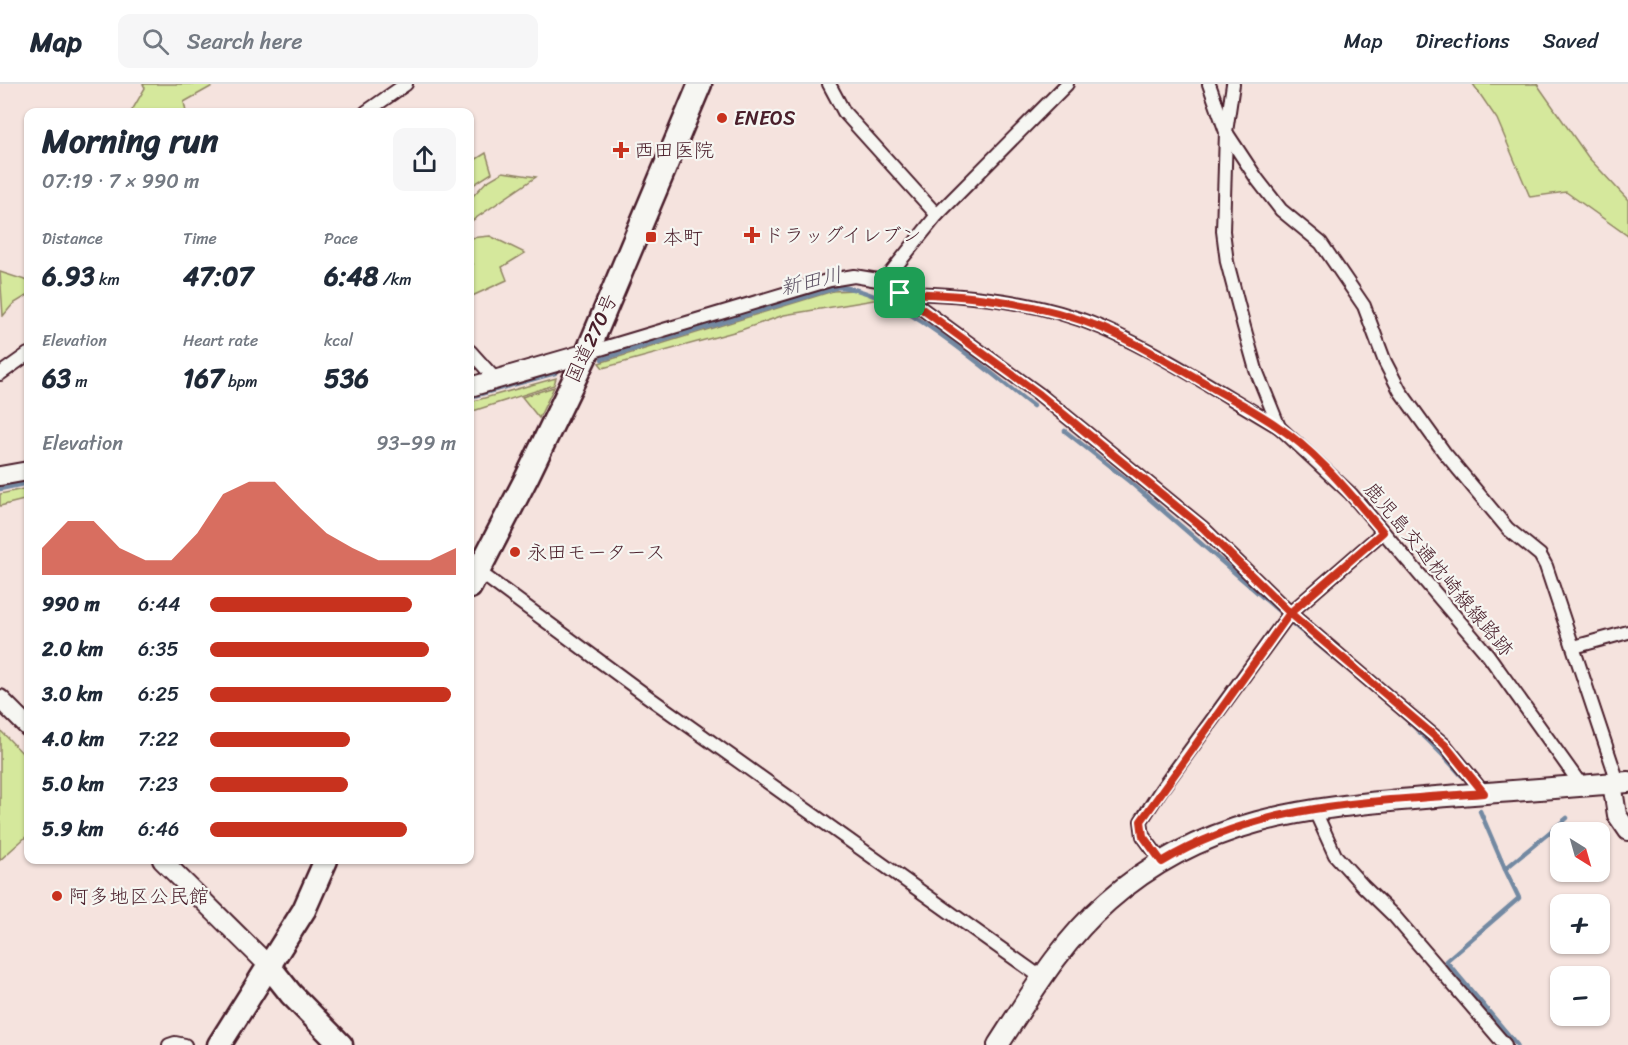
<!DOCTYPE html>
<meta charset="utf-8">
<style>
body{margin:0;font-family:Sriracha,"Klee One",sans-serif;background:#f6f6f7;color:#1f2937;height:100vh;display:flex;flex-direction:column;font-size:22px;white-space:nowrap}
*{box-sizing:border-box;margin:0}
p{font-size:20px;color:#747a83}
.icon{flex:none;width:33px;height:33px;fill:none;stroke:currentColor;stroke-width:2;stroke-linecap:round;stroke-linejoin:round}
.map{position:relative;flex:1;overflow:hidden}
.sheet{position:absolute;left:24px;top:24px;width:450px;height:756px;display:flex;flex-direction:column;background:#fff;border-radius:12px;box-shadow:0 2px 4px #0004}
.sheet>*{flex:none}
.needle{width:39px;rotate:143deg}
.tools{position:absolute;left:1550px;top:738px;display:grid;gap:12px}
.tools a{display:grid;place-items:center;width:60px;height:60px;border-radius:12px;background:#fff;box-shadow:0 2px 4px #0004;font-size:30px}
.pin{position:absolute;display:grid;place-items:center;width:51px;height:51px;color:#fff;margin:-26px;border-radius:12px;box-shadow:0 3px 9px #0006}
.round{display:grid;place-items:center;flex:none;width:63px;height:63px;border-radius:12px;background:#f6f6f7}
.overview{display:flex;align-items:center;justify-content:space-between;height:102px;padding:0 18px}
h1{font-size:33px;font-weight:700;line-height:45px}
.figures{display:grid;grid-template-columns:repeat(3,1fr);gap:9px;height:102px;padding:6px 18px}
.figures div{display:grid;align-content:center}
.figures b{font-size:26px;font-weight:700}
.figures small{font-size:16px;font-weight:400}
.figures p{font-size:16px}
.chart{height:168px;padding:12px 18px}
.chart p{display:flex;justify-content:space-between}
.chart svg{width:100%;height:108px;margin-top:6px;fill:#c8321e;opacity:.7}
ul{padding:0 18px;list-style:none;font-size:20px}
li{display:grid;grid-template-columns:96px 72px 1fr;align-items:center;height:45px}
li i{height:15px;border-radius:8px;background:#c8321e}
header{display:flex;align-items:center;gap:36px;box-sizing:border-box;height:84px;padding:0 30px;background:#fff;border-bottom:2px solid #e0e1e3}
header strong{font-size:28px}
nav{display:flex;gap:33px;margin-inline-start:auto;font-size:21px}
.search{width:420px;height:54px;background:#f6f6f7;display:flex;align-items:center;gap:15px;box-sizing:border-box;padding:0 21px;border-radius:12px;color:#747a83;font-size:22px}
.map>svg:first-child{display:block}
.green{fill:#d5e89c;stroke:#908464;stroke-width:1.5}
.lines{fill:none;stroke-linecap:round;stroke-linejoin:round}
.stream{stroke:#7389a2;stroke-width:4.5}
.street-casing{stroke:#4a1f2b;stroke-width:16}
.secondary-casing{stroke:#4a1f2b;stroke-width:22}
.primary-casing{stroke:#4a1f2b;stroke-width:24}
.highway-casing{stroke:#4a1f2b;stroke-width:27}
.street{stroke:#f6f6f2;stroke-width:12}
.secondary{stroke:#f6f6f2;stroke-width:18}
.primary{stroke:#f6f6f2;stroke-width:20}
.highway{stroke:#f6f6f2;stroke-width:22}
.route-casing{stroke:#fff;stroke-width:12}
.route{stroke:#c8321e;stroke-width:8}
.poi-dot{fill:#c8321e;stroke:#f6f6f2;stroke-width:2}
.labels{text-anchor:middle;stroke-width:4.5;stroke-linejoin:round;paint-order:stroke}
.poi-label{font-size:20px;fill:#4a1f2b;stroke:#f6f6f2;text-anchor:start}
.street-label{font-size:20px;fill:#4a1f2b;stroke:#f6f6f2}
.water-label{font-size:21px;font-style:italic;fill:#5f5466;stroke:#f6f6f2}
</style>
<header>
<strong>Map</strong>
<div class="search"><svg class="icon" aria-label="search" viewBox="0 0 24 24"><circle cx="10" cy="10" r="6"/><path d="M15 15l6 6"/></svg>Search here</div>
<nav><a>Map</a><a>Directions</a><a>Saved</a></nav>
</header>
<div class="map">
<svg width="1628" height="961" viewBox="0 0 1628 961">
<rect width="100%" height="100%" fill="#f5e3de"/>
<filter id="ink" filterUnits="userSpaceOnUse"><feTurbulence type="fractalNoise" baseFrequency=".0167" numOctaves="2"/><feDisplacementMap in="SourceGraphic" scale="12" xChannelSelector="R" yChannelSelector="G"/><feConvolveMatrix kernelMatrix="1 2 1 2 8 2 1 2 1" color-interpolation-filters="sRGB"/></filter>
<g filter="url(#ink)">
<!-- green -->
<g class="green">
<polygon points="143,0 216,0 184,18 186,28 131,28 145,4"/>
<polygon points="1473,0 1537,0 1588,73 1628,116 1628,152 1566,108 1530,113 1497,35"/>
<polygon points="486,69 492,89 470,103 470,79"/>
<polygon points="503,88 536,93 470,138 470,115 486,98"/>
<polygon points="490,152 525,169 502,183 507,196 470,213 470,181 473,180 470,177 470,154"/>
<polygon points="0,188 28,197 28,211 13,220 3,232"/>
<polygon points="855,206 880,215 784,231 741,246 603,284 599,279 833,207"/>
<polygon points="556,294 554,301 470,328 470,318"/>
<polygon points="554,303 539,334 522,313"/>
<polygon points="28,404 28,415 0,422 0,410"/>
<polygon points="0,646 28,675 28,751 0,776"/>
</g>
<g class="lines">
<!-- stream -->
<g class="stream">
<path d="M 602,275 L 838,203 C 896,205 986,286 1033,322"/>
<polyline points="470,313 555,289"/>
<polyline points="1065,347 1130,398 1280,528"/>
<polyline points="0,405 28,399"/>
<path d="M 1293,540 C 1350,588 1412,635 1461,691"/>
<polyline points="1480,727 1505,785 1567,734"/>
<polyline points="1505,785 1519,814 1446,877 1517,961"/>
</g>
<!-- street casing -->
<g class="street-casing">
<g id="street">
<polyline points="829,0 844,28 937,131"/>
<polyline points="1209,0 1226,48 1257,95 1281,126 1321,159 1364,222 1385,278 1400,307 1444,368 1508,445 1540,471 1546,482 1618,698"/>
<polyline points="1233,0 1226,48 1223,147 1227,178 1244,243 1256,286 1279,343 1351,410 1488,571 1581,701"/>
<polyline points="366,28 406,0"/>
<polyline points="884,197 937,131 1067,0"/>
<path d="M 900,209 C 968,210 1040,217 1102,244 C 1164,271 1221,309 1279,343"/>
<polyline points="470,267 497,297"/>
<polyline points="587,269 830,196 854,192 884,197 1039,310 1203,444 1290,529 1445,661 1484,709"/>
<polyline points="0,290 28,270"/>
<polyline points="478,487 647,612 1042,894"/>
<polyline points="1574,563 1628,548"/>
<polyline points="1314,725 1335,771 1363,802 1395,833 1505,961"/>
<polyline points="1162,778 1143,752 1141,737 1161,706 1290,529 1383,448"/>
<polyline points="169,961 175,959 185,961"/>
</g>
</g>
<!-- secondary casing -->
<g class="secondary-casing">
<g id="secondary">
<polyline points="470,303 587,269"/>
<polyline points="0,392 28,387"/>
<polyline points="0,615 28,643"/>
<polyline points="1612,699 1617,731 1628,747"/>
<polyline points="162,776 268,881"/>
</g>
</g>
<!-- primary casing -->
<g class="primary-casing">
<path id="primary" d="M 998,961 C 1031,910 1062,857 1108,817 C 1201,734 1307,724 1424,714 C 1492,708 1560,704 1628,698"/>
</g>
<!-- highway casing -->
<g class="highway-casing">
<g id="highway">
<polyline points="470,503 527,393 587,269 700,0"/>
<polyline points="268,881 291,910 341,961"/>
<polyline points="219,961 304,826 326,776"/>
</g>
</g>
<!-- street -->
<use href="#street" class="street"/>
<!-- secondary -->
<use href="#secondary" class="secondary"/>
<!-- primary -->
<use href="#primary" class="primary"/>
<!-- highway -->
<use href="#highway" class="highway"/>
</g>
</g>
<g class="lines" filter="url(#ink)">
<!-- route casing -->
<g class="route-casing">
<path id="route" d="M 900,209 L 1039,310 L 1203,444 L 1290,529 L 1141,737 L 1143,752 L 1162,778 C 1261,718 1372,718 1484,709 L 1445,661 L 1290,529 L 1383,448 C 1351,411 1318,369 1277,342 C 1252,325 1224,311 1198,295 C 1167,277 1135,258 1102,244 C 1039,218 968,210 900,209"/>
</g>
<!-- route -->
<use href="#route" class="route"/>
</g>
<!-- markers -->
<g class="poi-dot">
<circle cx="722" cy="34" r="6"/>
<path d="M618 57h6v6h6v6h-6v6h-6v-6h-6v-6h6z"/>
<path d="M749 142h6v6h6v6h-6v6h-6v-6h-6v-6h6z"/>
<rect x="645" y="147" width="12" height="12" rx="3"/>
<circle cx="515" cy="468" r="6"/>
<circle cx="57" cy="812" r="6"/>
</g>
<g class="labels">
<!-- poi labels -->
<g class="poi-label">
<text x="734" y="41">ENEOS</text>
<text x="634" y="73">西田医院</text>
<text x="764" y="158">ドラッグイレブン</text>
<text x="663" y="160">本町</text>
<text x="527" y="475">永田モータース</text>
<text x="69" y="819">阿多地区公民館</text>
</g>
<!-- street labels -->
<g class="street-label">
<text transform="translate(591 254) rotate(-65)" y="7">国道270号</text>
<text transform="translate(1439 485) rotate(50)" y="7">鹿児島交通枕崎線線路跡</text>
</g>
<!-- water labels -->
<g class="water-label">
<text transform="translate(811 197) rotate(-13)" y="7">新田川</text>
</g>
</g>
</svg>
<div class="tools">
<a><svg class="needle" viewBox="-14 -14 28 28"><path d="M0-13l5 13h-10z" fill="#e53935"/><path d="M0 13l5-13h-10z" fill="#747a83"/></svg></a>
<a>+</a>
<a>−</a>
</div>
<div class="pin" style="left:900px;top:209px;background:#1e9e55"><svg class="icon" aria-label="arrive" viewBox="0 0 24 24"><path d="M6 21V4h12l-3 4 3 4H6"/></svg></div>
<section class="sheet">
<div class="overview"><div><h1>Morning run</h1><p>07:19 · 7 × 990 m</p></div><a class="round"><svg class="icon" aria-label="share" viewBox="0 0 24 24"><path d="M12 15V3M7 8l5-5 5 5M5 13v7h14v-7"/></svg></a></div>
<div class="figures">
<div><p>Distance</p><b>6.93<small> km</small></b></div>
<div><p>Time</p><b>47:07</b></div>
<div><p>Pace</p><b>6:48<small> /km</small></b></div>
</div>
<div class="figures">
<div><p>Elevation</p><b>63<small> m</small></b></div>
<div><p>Heart rate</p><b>167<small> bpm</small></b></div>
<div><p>kcal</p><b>536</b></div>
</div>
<div class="chart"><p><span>Elevation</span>93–99 m</p>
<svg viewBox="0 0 160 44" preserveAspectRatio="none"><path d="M0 44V33L10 22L20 22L30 33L40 38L50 38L60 27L70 11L80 6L90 6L100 17L110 27L120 33L130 38L140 38L150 38L160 33V44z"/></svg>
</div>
<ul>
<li><b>990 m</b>6:44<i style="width:82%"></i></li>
<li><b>2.0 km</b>6:35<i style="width:89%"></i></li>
<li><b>3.0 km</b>6:25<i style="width:98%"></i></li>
<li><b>4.0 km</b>7:22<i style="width:57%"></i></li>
<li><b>5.0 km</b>7:23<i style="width:56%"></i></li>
<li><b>5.9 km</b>6:46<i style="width:80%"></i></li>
</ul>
</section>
</div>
